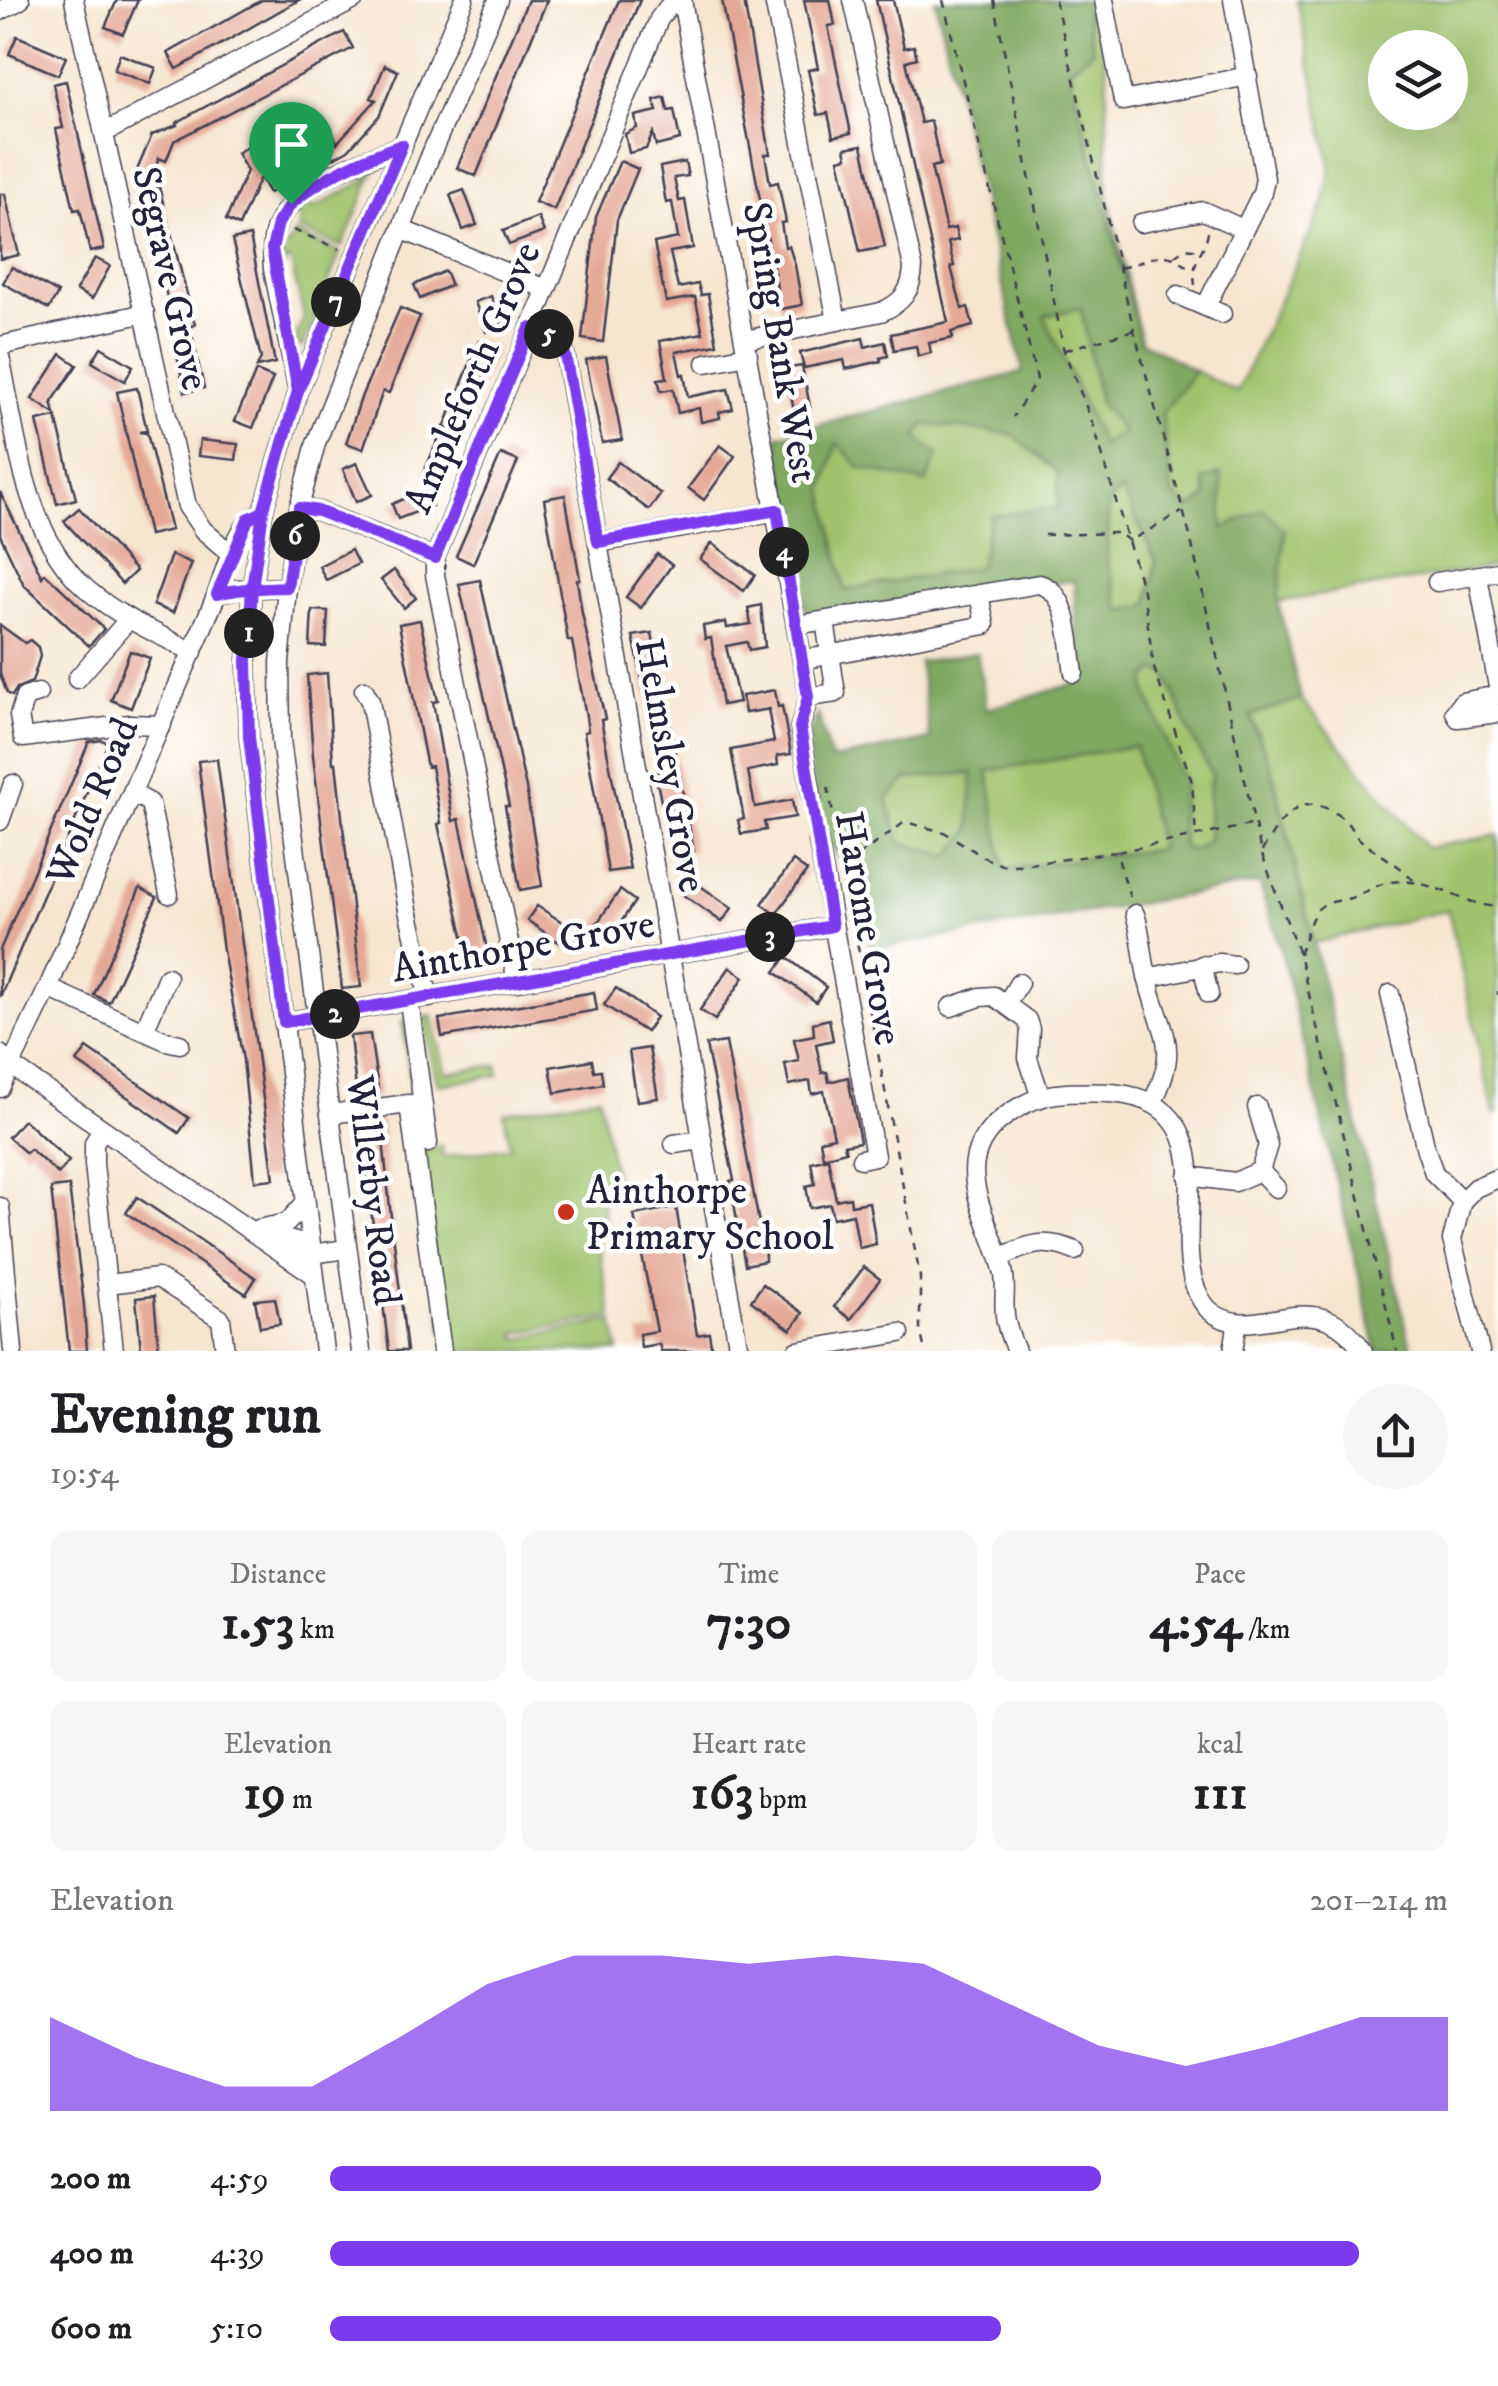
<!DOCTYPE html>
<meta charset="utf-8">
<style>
body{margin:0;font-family:"IM FELL DW Pica",serif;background:#f6f6f6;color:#202124;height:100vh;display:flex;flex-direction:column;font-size:38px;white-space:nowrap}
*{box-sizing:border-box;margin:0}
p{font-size:32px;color:#757577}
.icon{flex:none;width:55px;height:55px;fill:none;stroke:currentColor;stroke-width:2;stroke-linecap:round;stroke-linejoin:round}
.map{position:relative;height:1351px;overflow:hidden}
.sheet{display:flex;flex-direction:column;background:#fff;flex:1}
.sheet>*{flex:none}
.fabs{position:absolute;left:1368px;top:30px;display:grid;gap:20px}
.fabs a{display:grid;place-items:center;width:100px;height:100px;border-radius:50%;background:#fff;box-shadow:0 10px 40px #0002;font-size:50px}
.pin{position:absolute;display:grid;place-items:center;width:85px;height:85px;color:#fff;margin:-102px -42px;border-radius:50% 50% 50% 0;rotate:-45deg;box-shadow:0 0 10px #0007}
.pin .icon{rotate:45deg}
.km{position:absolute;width:50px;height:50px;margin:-25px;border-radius:50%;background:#222;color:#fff;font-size:28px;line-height:50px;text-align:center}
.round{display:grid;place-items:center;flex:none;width:105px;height:105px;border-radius:52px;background:#f6f6f6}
.overview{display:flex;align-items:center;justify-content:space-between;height:170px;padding:0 50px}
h1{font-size:55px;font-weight:700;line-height:75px}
.metrics{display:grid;grid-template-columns:repeat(3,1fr);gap:15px;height:170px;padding:10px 50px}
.metrics div{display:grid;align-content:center;border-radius:20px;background:#f6f6f6;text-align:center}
.metrics b{font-size:50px;font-weight:700}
.metrics small{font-size:28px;font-weight:400}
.metrics p{font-size:28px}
.chart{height:280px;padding:20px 50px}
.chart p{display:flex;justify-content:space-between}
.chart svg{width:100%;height:180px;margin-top:10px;fill:#7c3aed;opacity:.7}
ul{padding:0 50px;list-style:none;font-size:32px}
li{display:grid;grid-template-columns:160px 120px 1fr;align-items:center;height:75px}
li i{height:25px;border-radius:12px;background:#7c3aed}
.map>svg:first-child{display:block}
.green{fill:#9fc26c;stroke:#607254;stroke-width:2.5;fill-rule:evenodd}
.forest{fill:#7fa860;stroke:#50654e;stroke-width:2.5;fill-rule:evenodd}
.building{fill:#e4a896}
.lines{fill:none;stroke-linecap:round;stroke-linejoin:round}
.minor-casing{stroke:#423f51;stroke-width:21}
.path{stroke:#423f51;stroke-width:2.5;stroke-dasharray:8 8;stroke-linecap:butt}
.minor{stroke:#fff;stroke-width:18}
.route-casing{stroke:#fff;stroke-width:20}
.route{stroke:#7c3aed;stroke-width:12}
.poi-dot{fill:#c8321e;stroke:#fff;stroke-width:4}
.labels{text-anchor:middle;stroke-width:9;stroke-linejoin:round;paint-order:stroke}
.street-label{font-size:40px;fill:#22223b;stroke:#fff}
.poi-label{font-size:40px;fill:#22223b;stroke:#fff;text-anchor:start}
</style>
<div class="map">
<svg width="1498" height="1351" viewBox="0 0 1498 1351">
<rect width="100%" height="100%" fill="#fff"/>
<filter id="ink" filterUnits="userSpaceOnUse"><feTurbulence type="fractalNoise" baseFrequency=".01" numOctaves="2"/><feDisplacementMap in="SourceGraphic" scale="20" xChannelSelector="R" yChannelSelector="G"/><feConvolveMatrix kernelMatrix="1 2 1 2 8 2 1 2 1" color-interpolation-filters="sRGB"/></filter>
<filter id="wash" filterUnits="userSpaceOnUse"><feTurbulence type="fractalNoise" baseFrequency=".0048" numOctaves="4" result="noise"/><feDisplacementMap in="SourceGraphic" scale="40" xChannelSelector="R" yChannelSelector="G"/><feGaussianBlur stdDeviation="2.25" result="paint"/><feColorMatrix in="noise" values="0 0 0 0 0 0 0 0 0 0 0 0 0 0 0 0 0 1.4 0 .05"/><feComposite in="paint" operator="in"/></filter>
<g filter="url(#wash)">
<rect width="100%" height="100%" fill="#f6e6d0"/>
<!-- green -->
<g class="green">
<polygon points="1084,0 1092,0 1107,70 1107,192 1141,341 1069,69 1093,51"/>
<path d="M 1297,0 L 1498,0 L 1498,566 L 1278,602 L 1285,530 L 1222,528 L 1207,497 L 1189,508 L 1172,494 L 1162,414 L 1195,371 L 1237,392 L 1323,205 L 1331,166 ZM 1385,48 L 1450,48 L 1450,112 L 1385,112 Z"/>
<polygon points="378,163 342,247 298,229 300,219 296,212 303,203 316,207 367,179 360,170"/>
<polygon points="295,233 340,253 303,347 297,345 295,338 304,317 291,262 287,259 282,268 280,249 287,246"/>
<polygon points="1081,307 1099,402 1123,432 1101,445 1043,315"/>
<polygon points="1024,372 1092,544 804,605 777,436"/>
<polygon points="1123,489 1156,560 1148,605 1120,611 1107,558 1109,502"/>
<path d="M 1154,671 L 1166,673 L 1188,729 L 1212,775 C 1205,797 1211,818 1208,841 L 1196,850 L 1183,848 L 1180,815 L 1184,783 L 1147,694 L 1146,680 Z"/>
<polygon points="1301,699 1426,848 1498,835 1498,1113 1494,1114 1448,910 1314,943 1272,770 1250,716"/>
<polygon points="1141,727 1185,894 872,949 837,773"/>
<polygon points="432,1016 446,1073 497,1065 499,1075 438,1085 422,1018"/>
<polygon points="402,1021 406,1021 424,1149 441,1146 443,1157 510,1147 504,1113 599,1096 615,1180 599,1184 605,1217 594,1223 612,1316 516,1333 517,1339 613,1320 619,1351 446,1351"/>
</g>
<!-- forest -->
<path class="forest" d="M 935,0 L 1084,0 L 1093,51 L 1069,69 L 1141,341 L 1195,371 L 1162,414 L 1172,494 L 1190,508 L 1207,497 L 1203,480 L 1221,473 L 1223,528 L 1264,509 L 1285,531 L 1278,602 L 1301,699 L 1250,716 L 1272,770 L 1412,1351 L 1377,1351 L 1281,951 L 1259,883 L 872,949 L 856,910 L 849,874 L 823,834 L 811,769 L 809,734 L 818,714 L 831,760 L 930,739 L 919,662 L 977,653 L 987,709 L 1078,683 L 1074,581 L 992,589 L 807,617 L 777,436 L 1023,372 ZM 1081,308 L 1099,402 L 1123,432 L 1102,445 L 1044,316 ZM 924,424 L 1012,434 L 1058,473 L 1058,508 L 991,516 L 979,567 L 845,590 L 824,490 L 837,443 L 859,467 L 926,483 L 938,454 L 916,438 ZM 1122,490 L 1156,561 L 1148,605 L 1121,611 L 1107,558 L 1109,502 ZM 1154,671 L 1166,673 L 1188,729 L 1212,775 C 1205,797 1211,818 1208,841 L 1196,850 L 1183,848 L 1180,815 L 1184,783 L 1147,694 L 1146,680 ZM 1135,746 L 1160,849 L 1004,869 L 988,771 ZM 972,773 L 970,831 L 949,856 L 901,843 L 887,799 L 907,779 Z"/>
<g id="blocks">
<!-- building -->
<g class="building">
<polygon points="117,0 138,0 123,34 105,27"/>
<polygon points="262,0 299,0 177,69 168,53"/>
<polygon points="528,0 547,0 476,176 457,168"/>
<polygon points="619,0 640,0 554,210 535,202"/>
<polygon points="722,0 744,0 770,154 765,154 770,184 778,182 786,222 781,223 785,247 789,246 795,265 802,305 781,309"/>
<polygon points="804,0 830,0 835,25 828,26 851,133 833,137 828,113 818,115 808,70 818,68"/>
<polygon points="876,0 893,0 904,48 914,46 917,58 906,61 921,123 931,121 940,165 931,167 946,230 955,228 958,240 948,242 954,266 951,267 962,309 968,307 973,326 951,332 953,338 929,343 931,353 918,356 916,346 894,350 891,334 948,322"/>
<polygon points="344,32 353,48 174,141 166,161 159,158 152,176 137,170 152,135 177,125 176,123 190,115"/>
<polygon points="17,36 66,57 58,75 9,54"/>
<polygon points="120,54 156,68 150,84 114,70"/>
<polygon points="385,65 398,71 379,116 348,150 269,193 260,177 239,226 226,220 247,171 237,153 250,145 264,169 261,176 334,136 337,143 376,100 371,98"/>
<polygon points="66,81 104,249 90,252 80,209 74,210 56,129 63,128 53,84"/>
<polygon points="665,97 668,111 674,110 680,140 656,146 653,133 646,149 629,153 625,134 637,128 635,116 657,111 654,100"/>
<polygon points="862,145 885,247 860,252 839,159 847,157 845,148"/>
<polygon points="620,161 638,169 617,220 603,342 582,339 596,217"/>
<polygon points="685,162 688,176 674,178 679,201 685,200 693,248 670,252 678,288 698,284 701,295 708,294 717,344 676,352 681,375 684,374 688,397 728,389 733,409 719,412 720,418 701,422 699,408 678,413 673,389 661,391 658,379 667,378 660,341 703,333 695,297 666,302 654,243 678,238 672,202 666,203 660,167"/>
<polygon points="159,187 195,325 190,326 204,388 185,392 174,341 178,340 140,191"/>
<polygon points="464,190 477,225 463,230 450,195"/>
<polygon points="0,194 5,194 19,255 0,259"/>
<polygon points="538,217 544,232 509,245 503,231"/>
<polygon points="250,236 275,363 257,367 261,358 232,240"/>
<polygon points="95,258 110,266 92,299 76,290"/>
<polygon points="12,267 58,293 49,309 3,283"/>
<polygon points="445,271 451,285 420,299 414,285"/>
<polygon points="491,296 502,327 486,332 475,302"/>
<polygon points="400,308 420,316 389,393 383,391 363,449 346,443 362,395"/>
<polygon points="863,338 865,347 885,342 888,356 880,358 881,361 846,369 844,360 804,368 800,353"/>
<polygon points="479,341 496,348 463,430 444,428"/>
<polygon points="101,347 133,366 125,381 92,362"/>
<polygon points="61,354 77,365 52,402 55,414 32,399"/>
<polygon points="606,356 622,440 602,443 586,360"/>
<polygon points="802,366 810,407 794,410 785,369"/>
<polygon points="256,371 273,378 253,428 235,421"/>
<polygon points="137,388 147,431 139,432 147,433 171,530 149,535 117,392"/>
<polygon points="56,417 76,499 57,504 37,421"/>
<polygon points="443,428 461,436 442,482 425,475 425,470"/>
<polygon points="200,440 238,444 236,460 198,456"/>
<polygon points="720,445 735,456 704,500 688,488"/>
<polygon points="501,454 518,461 473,564 456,556"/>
<polygon points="618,462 661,494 649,510 606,478"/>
<polygon points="357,463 372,495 356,502 343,469"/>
<polygon points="425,490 432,506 398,519 392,504"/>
<polygon points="0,492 42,577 45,573 104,629 89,646 24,585 0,535"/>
<polygon points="565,495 580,579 577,580 582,613 605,719 601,720 630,869 608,872 584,732 588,731 586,716 572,641 568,641 544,499"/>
<polygon points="79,508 136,571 122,584 64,521"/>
<polygon points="712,543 755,575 744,591 700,559"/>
<polygon points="351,550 358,564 326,580 319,566"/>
<polygon points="657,554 672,565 641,608 626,597"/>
<polygon points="171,555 191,563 173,613 153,605"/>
<polygon points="394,570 416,598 404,608 381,580"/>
<polygon points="480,580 526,788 542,886 520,890 505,806 509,806 459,584"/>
<polygon points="761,605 765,647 749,650 747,642 726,646 739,702 722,705 711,638 705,639 703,626 726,622 727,628 751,624 748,608"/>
<polygon points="312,610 328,611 326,647 310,646"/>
<polygon points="420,620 438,701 433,702 453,821 459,819 490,963 470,967 438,824 441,823 431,766 427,767 399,624"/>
<polygon points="0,625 25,643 30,640 38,647 40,656 32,682 17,688 12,696 7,693 0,674"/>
<polygon points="652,633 694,851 672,855 655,772 662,771 633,636"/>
<polygon points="130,651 150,658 131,708 111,700"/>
<polygon points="327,673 333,763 336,763 361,987 342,989 313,756 307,675"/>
<polygon points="775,690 778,707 782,706 791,754 777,756 778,765 748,771 755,807 792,800 795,817 764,822 766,830 741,834 738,820 744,819 731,750 774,742 768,709 771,709 745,713 742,696"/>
<polygon points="102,740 108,743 0,997 0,950 89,742"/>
<polygon points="217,759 274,1179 255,1181 243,1060 223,950 198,761"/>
<polygon points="793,861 807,871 776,914 762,904"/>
<polygon points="689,878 732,908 722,922 679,892"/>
<polygon points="140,888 157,897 109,1002 94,995"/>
<polygon points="620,890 635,901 607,943 591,932"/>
<polygon points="537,906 581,934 570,950 527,920"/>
<polygon points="786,957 826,987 816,1002 775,972"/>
<polygon points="730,967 744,977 715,1020 700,1010"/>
<polygon points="616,988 656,1017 646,1032 604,1005"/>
<polygon points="594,992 597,1010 442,1037 439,1019"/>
<polygon points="829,1019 833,1040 816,1044 822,1073 827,1072 829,1082 848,1077 860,1142 844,1145 846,1151 823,1157 820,1140 834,1137 824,1091 812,1094 810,1081 789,1085 785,1064 799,1061 794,1039 814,1035 813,1023"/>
<polygon points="370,1034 379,1095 357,1098 350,1036"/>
<polygon points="726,1042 765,1256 765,1261 745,1265 730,1181 734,1180 706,1045"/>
<polygon points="87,1048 189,1118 179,1133 77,1062"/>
<polygon points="649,1048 658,1098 637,1101 629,1051"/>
<polygon points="592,1060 594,1071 601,1070 603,1084 555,1093 550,1067"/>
<polygon points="24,1120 69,1161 58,1174 30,1149 26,1153 8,1137"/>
<polygon points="381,1120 390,1208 407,1351 389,1351 360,1123"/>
<polygon points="828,1158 836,1200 850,1197 851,1205 869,1202 876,1244 859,1248 853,1214 833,1218 830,1204 810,1208 806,1186 815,1184 811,1162"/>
<polygon points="69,1186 84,1305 87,1351 69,1351 51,1188"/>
<polygon points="137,1197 256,1278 246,1294 126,1213"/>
<polygon points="676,1207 697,1335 709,1333 712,1351 661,1351 659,1344 641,1347 639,1334 657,1331 634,1215"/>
<polygon points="864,1267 880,1279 851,1319 834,1307"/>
<polygon points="763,1284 803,1313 791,1330 751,1301"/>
<polygon points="154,1296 159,1351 141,1351 136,1298"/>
<polygon points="275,1298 280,1324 260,1327 255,1300"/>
</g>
</g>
</g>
<g filter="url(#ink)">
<use href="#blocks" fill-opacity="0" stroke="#423f51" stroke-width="2.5"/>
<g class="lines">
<!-- minor casing -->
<g class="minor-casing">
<g id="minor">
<polyline points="74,0 187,506 203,530 231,554"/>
<polyline points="774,0 837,321"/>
<polyline points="1104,0 1123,101 1248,76"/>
<polyline points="0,11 20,0"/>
<polyline points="104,133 354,0"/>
<polyline points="1141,223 1203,211 1243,229"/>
<polyline points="403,230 546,289"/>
<polyline points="1178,295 1222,314"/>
<polyline points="1206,306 1262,193 1265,179 1233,0"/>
<polyline points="530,328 551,335 565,354 739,1351"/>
<path d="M 745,340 L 881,312 C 902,303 912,291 913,267 L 853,0"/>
<polyline points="0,346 145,313"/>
<path d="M 0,357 C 16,431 22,520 76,579 C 108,612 152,631 193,652"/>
<polyline points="706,363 748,355"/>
<path d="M 298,391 L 273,269 C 272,254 271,237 278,223 C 297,183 364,159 403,145"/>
<polyline points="299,508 318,511 435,558"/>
<polyline points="598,543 777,511"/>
<polyline points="1478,576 1498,687"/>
<polyline points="1437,582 1498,572"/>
<polyline points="217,594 237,589 287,587"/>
<path d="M 797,625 L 1039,584 C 1071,592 1069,645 1074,673"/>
<polyline points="802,660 985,625 979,594"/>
<polyline points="77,679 128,620"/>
<polyline points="364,690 370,701 408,910 429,998"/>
<polyline points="38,693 25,697 19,716 23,738 130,724 162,725"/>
<polyline points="1498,695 1462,702 1455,712 1458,718 1498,713"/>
<polyline points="809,697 836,693 825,621"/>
<polyline points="132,793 150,803 169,894"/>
<polyline points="0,821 13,784"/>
<polyline points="818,840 875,1156 861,1159"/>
<path d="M 1135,914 C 1142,935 1142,955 1147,976 C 1159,1033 1183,1042 1152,1103"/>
<polyline points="1202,965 1209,994"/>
<polyline points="1147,978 1219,963 1235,965"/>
<polyline points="517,982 435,575 435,558 659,19 668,7 682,0 809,697 800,727 812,797"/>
<polyline points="48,988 166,1041 180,1044"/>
<polyline points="1390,994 1426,1150 1434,1173 1462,1201 1452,1240 1480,1351"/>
<polyline points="409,1001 428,1143"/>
<polyline points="1007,1003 1019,983"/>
<polyline points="951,1007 980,997 994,996 1027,1020 1030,1029 1028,1058 1041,1098"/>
<polyline points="284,1022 833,926"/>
<polyline points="144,1031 167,977"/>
<polyline points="0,1054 13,1067 313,1274"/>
<path d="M 0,1088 L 48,988 L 217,594 C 227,566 235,525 263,512"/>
<polyline points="330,1114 409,1104 442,1351"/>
<polyline points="102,1129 94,1143 94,1164 114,1351"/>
<polyline points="674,1144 702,1140"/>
<polyline points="1260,1171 1276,1188"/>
<polyline points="1188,1176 1235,1182 1260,1171 1268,1145 1257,1107"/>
<polyline points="1462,1201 1475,1188 1498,1178"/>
<polyline points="0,1207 13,1351"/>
<polyline points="258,1229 287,1223 305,1203"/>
<polyline points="266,1234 299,1243 311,1254 347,1249"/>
<path d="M 1000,1258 C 1028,1244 1045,1238 1075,1251"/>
<polyline points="107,1284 158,1278 221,1319 225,1351"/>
<polyline points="324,1351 249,737 247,661 252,589 263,512 298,391 464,0"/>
<polyline points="361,1351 281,740 280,663 287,587 299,508 316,443 431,154 498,0"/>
<polyline points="797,1351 900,1333"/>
<path d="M 1016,1351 C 1011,1339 1006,1327 1005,1315 C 1003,1300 1007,1285 1003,1270 C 990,1217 945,1163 1003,1118 C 1021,1104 1043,1094 1066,1093 C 1095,1092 1129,1090 1155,1105 C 1223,1146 1161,1256 1208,1309 C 1255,1351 1313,1275 1363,1351"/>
<polyline points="1233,1351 1237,1327"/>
</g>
</g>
<!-- path -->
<g class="path">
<polyline points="943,0 1037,379 1013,417"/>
<polyline points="994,0 1064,351 1093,424 1143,591 1154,668 1192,782 1196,836"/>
<polyline points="1055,0 1134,330 1190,536 1261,852 1299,954 1397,1351"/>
<polyline points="293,230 340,249"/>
<polyline points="1174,256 1186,248 1198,250"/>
<path d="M 1120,268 C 1153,261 1162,243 1192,271"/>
<path d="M 1195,285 C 1191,259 1204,254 1208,232"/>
<polyline points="1065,350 1134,330"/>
<polyline points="1044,535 1119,533 1129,541 1182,512"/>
<polyline points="828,787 920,1277 920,1329 925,1351"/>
<path d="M 1262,851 C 1281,818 1302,786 1342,818 C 1349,823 1352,831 1357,837 C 1376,854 1398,862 1414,881"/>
<polyline points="1117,852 1255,824"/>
<polyline points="845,865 905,822 944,832 987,859 1002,865 1022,865 1116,852 1130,897"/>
<path d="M 1299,954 C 1305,941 1309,920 1317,910 C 1326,900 1343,901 1354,897 C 1366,892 1377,884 1391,882 C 1427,876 1462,905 1498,907"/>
<polyline points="1498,991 1498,995"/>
</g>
<!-- minor -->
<use href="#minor" class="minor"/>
</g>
</g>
<g class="lines" filter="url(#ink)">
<!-- route casing -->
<g class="route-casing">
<path id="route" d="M 291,204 L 278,223 L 272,249 L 298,391 L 263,512 L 252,588 L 247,661 L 249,737 L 284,1022 L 832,926 L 800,727 L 808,697 L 777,510 L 598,542 L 565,354 C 557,337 547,334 530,328 L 435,558 L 318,511 L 299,508 L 287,587 C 263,588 240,588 217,594 L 248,519 L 263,512 L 298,391 L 402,145 C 362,159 323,176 291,204"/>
</g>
<!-- route -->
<use href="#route" class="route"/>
</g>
<!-- markers -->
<circle class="poi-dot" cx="566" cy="1212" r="10"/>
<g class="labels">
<!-- street labels -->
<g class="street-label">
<text transform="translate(172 278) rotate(77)" y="14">Segrave Grove</text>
<text transform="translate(782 342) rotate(80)" y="14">Spring Bank West</text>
<text transform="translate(471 377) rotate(-67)" y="14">Ampleforth Grove</text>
<text transform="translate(672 765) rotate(80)" y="14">Helmsley Grove</text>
<text transform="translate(91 801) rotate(-67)" y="14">Wold Road</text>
<text transform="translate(870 928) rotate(80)" y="14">Harome Grove</text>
<text transform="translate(523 945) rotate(-10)" y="14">Ainthorpe Grove</text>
<text transform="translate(375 1190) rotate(83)" y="14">Willerby Road</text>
</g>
<!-- poi labels -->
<g class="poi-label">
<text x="586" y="1203">Ainthorpe<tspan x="586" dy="46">Primary School</tspan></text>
</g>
</g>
</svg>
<div class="fabs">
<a><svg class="icon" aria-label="layers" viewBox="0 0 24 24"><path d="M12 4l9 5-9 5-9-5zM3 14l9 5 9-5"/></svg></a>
</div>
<div class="pin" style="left:291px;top:204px;background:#1e9e55"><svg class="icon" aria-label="arrive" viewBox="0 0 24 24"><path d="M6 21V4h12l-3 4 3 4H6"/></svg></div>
<b class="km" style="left:249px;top:633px">1</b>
<b class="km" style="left:335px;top:1014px">2</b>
<b class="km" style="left:770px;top:937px">3</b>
<b class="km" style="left:784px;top:552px">4</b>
<b class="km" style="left:549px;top:334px">5</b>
<b class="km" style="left:295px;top:536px">6</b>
<b class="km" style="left:336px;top:302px">7</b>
</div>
<section class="sheet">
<div class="overview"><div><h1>Evening run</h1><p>19:54</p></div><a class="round"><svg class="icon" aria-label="share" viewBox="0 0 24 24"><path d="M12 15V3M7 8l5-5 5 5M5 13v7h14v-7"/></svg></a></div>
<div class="metrics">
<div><p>Distance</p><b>1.53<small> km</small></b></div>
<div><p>Time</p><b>7:30</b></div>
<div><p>Pace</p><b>4:54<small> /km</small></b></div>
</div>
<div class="metrics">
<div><p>Elevation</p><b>19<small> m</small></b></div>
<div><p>Heart rate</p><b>163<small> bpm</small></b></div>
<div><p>kcal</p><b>111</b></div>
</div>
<div class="chart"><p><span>Elevation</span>201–214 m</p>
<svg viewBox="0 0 160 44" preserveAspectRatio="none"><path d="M0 44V21L10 31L20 38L30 38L40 26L50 13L60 6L70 6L80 8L90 6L100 8L110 18L120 28L130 33L140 28L150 21L160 21V44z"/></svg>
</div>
<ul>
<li><b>200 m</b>4:59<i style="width:69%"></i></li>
<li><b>400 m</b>4:39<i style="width:92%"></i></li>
<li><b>600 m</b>5:10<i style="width:60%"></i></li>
</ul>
</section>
